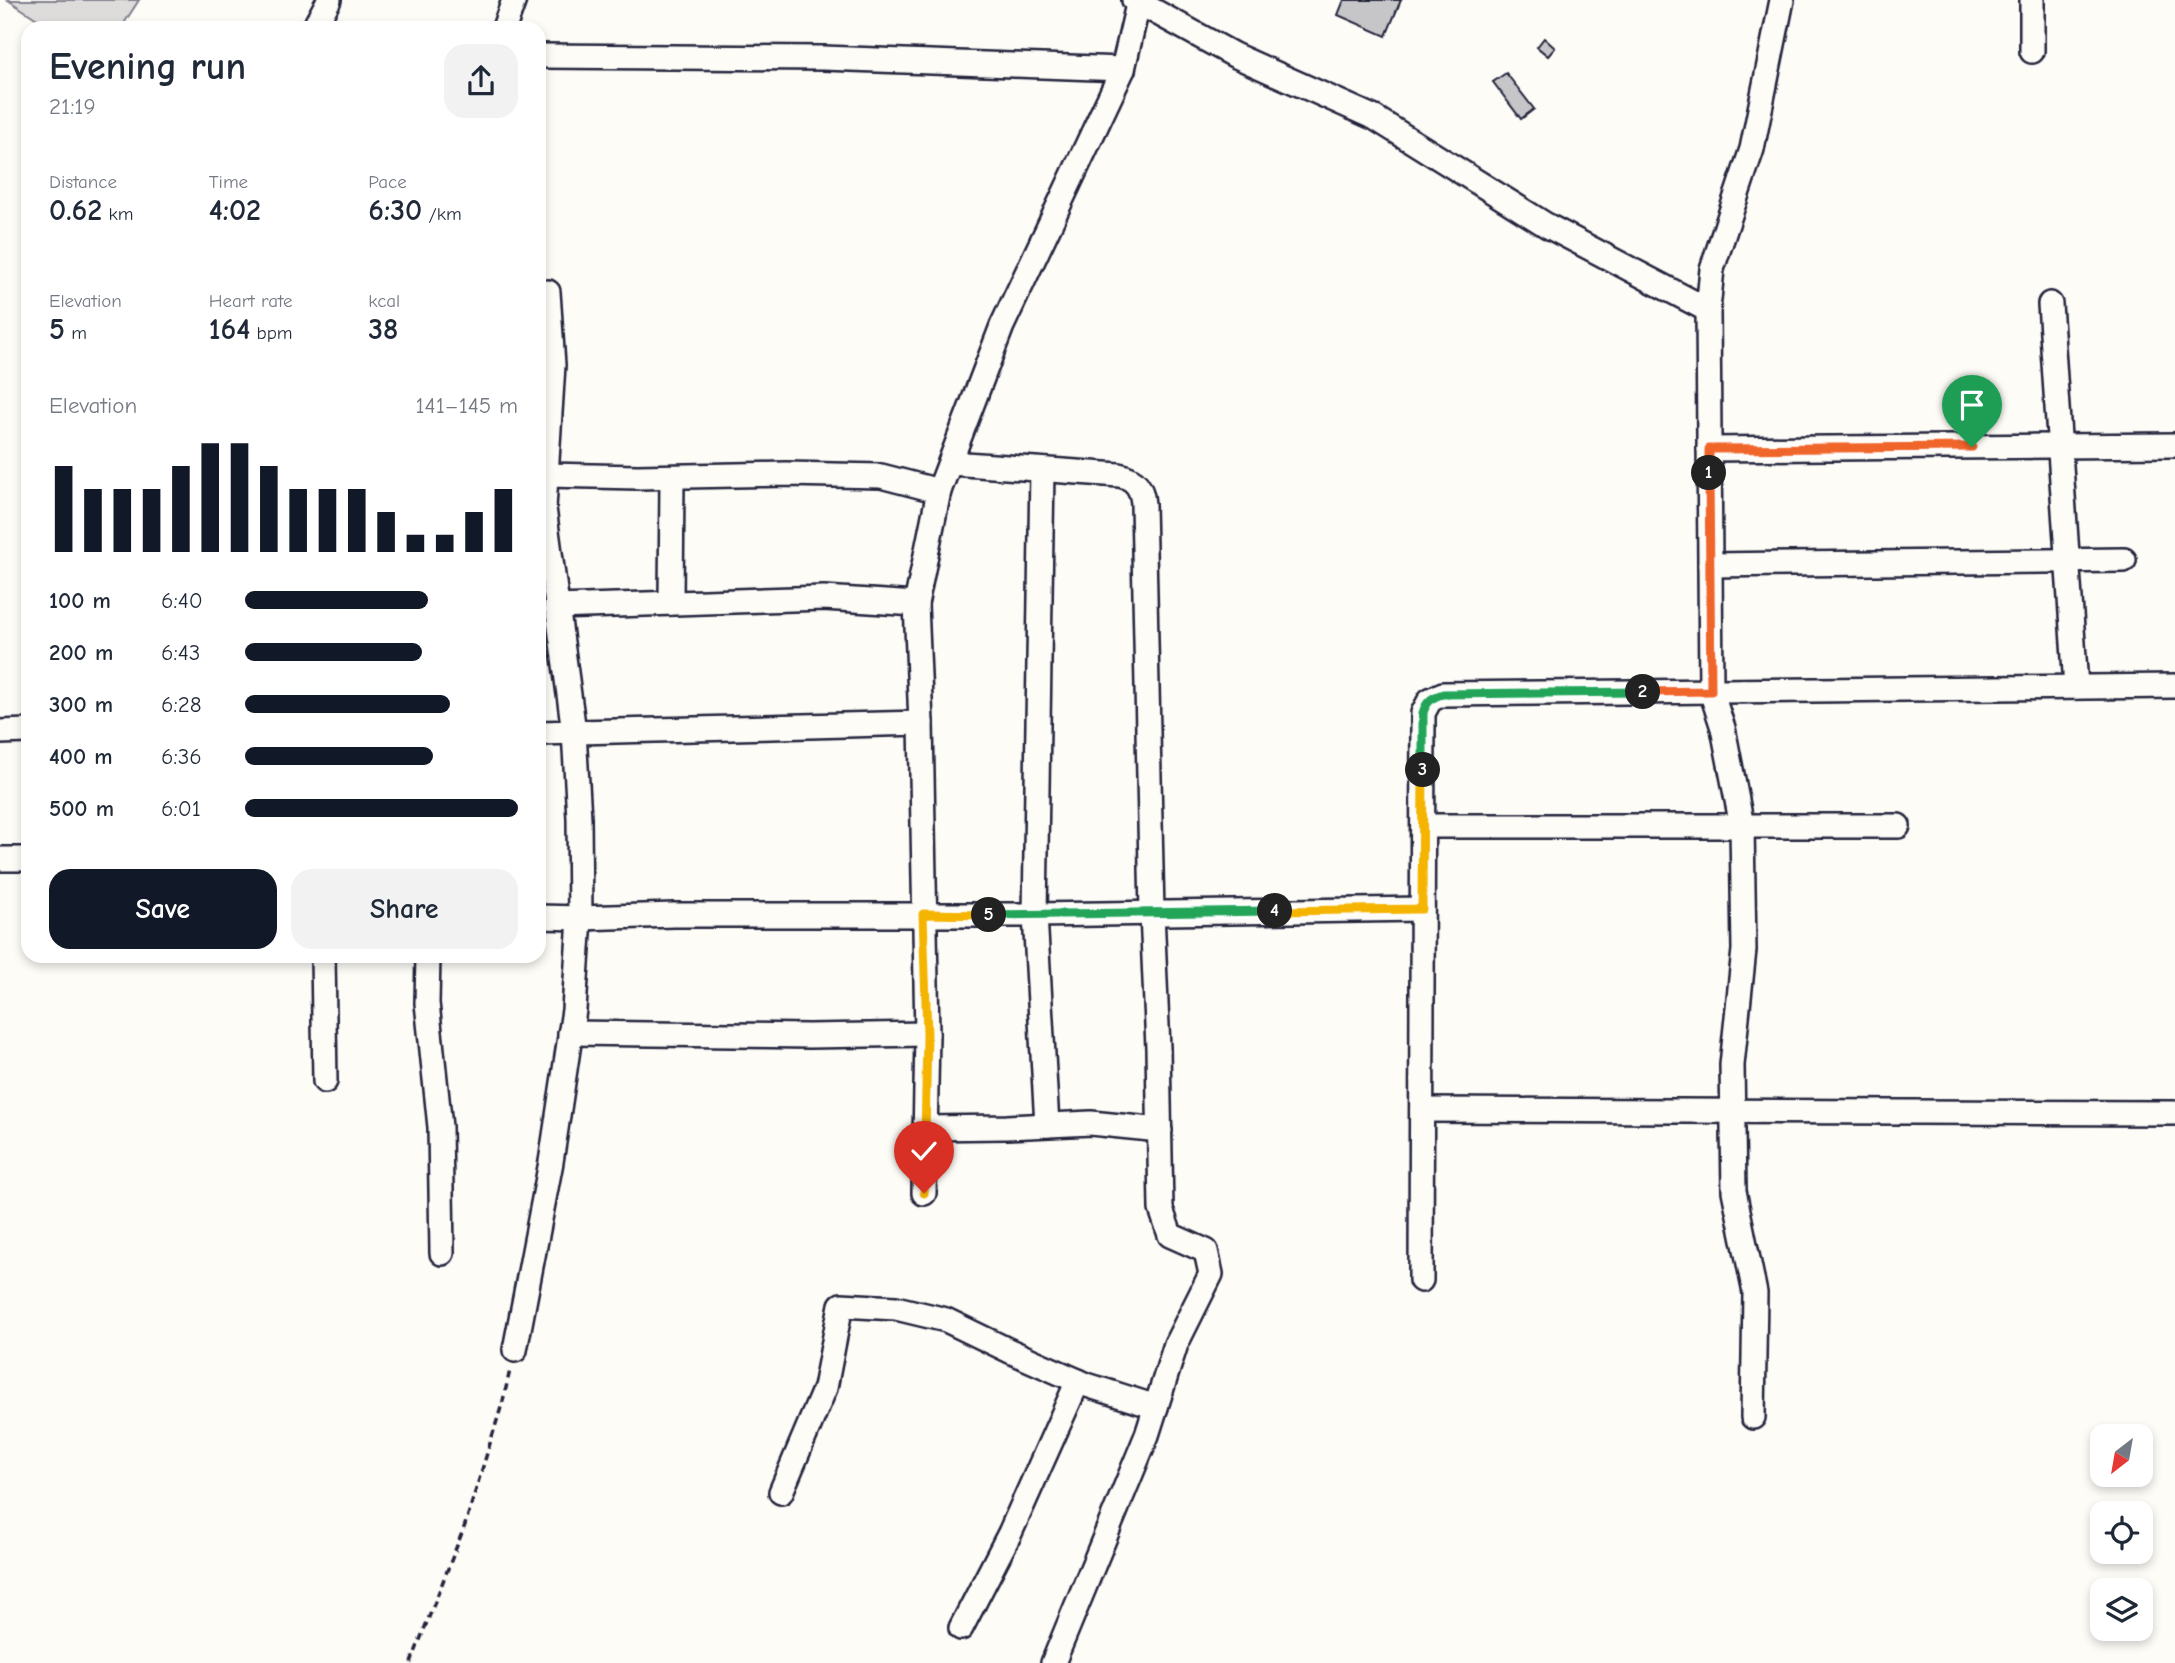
<!DOCTYPE html>
<meta charset="utf-8">
<style>
body{margin:0;font-family:"Comic Neue",sans-serif;background:#f2f2f3;color:#1f2937;height:100vh;display:flex;flex-direction:column;font-size:26px;white-space:nowrap}
*{box-sizing:border-box;margin:0}
p{font-size:23px;color:#747a83}
.icon{flex:none;width:38px;height:38px;fill:none;stroke:currentColor;stroke-width:2;stroke-linecap:round;stroke-linejoin:round}
.map{position:relative;flex:1;overflow:hidden}
.drawer{position:absolute;left:21px;top:21px;width:525px;height:942px;display:flex;flex-direction:column;background:#fff;border-radius:21px;box-shadow:0 4px 10px #0003}
.drawer>*{flex:none}
.needle{width:46px;rotate:211deg}
.fabs{position:absolute;left:2090px;top:1424px;display:grid;gap:14px}
.fabs a{display:grid;place-items:center;width:63px;height:63px;border-radius:14px;background:#fff;box-shadow:0 4px 10px #0003;font-size:35px}
.pin{position:absolute;display:grid;place-items:center;width:60px;height:60px;color:#fff;margin:-72px -30px;border-radius:50% 50% 50% 0;rotate:-45deg;box-shadow:0 0 7px #0007}
.pin .icon{rotate:45deg}
.km{position:absolute;width:35px;height:35px;margin:-18px;border-radius:50%;background:#222;color:#fff;font-size:19px;line-height:35px;text-align:center}
.round{display:grid;place-items:center;flex:none;width:74px;height:74px;border-radius:21px;background:#f2f2f3}
.headline{display:flex;align-items:center;justify-content:space-between;height:119px;padding:0 28px}
h1{font-size:38px;font-weight:800;line-height:52px}
.stats{display:grid;grid-template-columns:repeat(3,1fr);gap:10px;height:119px;padding:7px 28px}
.stats div{display:grid;align-content:center}
.stats b{font-size:30px;font-weight:800}
.stats small{font-size:19px;font-weight:400}
.stats p{font-size:19px}
.chart{height:196px;padding:14px 28px}
.chart p{display:flex;justify-content:space-between}
.chart svg{width:100%;height:126px;margin-top:7px;stroke:#111827;stroke-width:6}
.primary-button{display:flex;gap:14px;margin-top:auto;padding:14px 28px}
.primary-button a{flex:1;height:80px;border-radius:21px;background:#111827;color:#fff;font-size:28px;font-weight:800;line-height:80px;text-align:center}
.primary-button a+a{background:#f2f2f3;color:#1f2937}
ul{padding:0 28px;list-style:none;font-size:23px}
li{display:grid;grid-template-columns:112px 84px 1fr;align-items:center;height:52px}
li i{height:18px;border-radius:9px;background:#111827}
.map>svg:first-child{display:block}
.green{fill:#dddcdb;stroke:#807f8b;stroke-width:2}
.building{fill:#c6c6c8;stroke:#22223b;stroke-width:2}
.lines{fill:none;stroke-linecap:round;stroke-linejoin:round}
.street-casing{stroke:#22223b;stroke-width:28}
.path{stroke:#22223b;stroke-width:3.5;stroke-dasharray:7 5;stroke-linecap:butt}
.street{stroke:#fdfcf7;stroke-width:23}
.split-1-casing{stroke:#fff;stroke-width:14}
.split-2-casing{stroke:#fff;stroke-width:14}
.split-3-casing{stroke:#fff;stroke-width:14}
.split-4-casing{stroke:#fff;stroke-width:14}
.split-5-casing{stroke:#fff;stroke-width:14}
.split-6-casing{stroke:#fff;stroke-width:14}
.split-1{stroke:#f0652b;stroke-width:9}
.split-2{stroke:#f0652b;stroke-width:9}
.split-3{stroke:#22a559;stroke-width:9}
.split-4{stroke:#f5b400;stroke-width:9}
.split-5{stroke:#22a559;stroke-width:9}
.split-6{stroke:#f5b400;stroke-width:9}
</style>
<div class="map">
<svg width="2175" height="1663" viewBox="0 0 2175 1663">
<rect width="100%" height="100%" fill="#fdfcf7"/>
<filter id="ink" filterUnits="userSpaceOnUse"><feTurbulence type="fractalNoise" baseFrequency=".0143" numOctaves="2"/><feDisplacementMap in="SourceGraphic" scale="14" xChannelSelector="R" yChannelSelector="G"/><feConvolveMatrix kernelMatrix="1 2 1 2 8 2 1 2 1" color-interpolation-filters="sRGB"/></filter>
<g filter="url(#ink)">
<!-- green -->
<polygon class="green" points="8,0 139,0 121,28 51,28"/>
<!-- building -->
<g class="building">
<polygon points="1344,0 1401,0 1386,36 1338,15"/>
<polygon points="1544,38 1555,48 1548,56 1537,47"/>
<polygon points="1506,73 1534,109 1521,119 1493,82"/>
</g>
<g class="lines">
<!-- street casing -->
<g class="street-casing">
<g id="street">
<polyline points="1134,0 1234,55 1375,118 1546,225 1708,310"/>
<polyline points="314,28 329,0"/>
<polyline points="504,28 514,0"/>
<polyline points="2032,51 2032,0"/>
<polyline points="539,56 823,58 1123,69"/>
<polyline points="2050,304 2076,687"/>
<polyline points="1709,449 2175,445"/>
<path d="M 951,463 L 1119,475 C 1135,478 1142,488 1143,504 L 1152,913 L 1158,1048 L 1161,1209 L 1170,1235 L 1206,1251 L 1211,1274 L 1176,1344 L 1147,1435 L 1053,1663"/>
<polyline points="1042,470 1035,915 1047,1125"/>
<polyline points="546,475 638,477 786,474 881,476 939,491"/>
<polyline points="1710,565 2124,560"/>
<polyline points="671,603 672,477"/>
<polyline points="556,607 824,598 916,604"/>
<polyline points="0,732 28,731"/>
<polyline points="539,733 921,723"/>
<polyline points="1423,826 1898,826"/>
<polyline points="0,859 28,859"/>
<polyline points="539,917 580,918 674,915 1035,915 1422,909"/>
<polyline points="323,956 325,1081"/>
<polyline points="428,956 427,1003 440,1127 442,1253"/>
<polyline points="570,1033 809,1036 927,1034"/>
<polyline points="1422,1110 2175,1113"/>
<polyline points="925,1128 1007,1127 1091,1123 1160,1130"/>
<polyline points="924,1193 927,1034 921,723 916,604 939,491 1002,326 1123,69 1139,0"/>
<polyline points="1421,1280 1423,713 1430,700 1443,694 2175,686"/>
<polyline points="515,1350 551,1162 574,1010 580,918 579,818 574,732 544,508 553,365 548,292"/>
<polyline points="1753,1417 1755,1293 1734,1191 1732,1065 1744,950 1742,826 1723,728 1711,691 1708,310 1712,269 1752,149 1782,0"/>
<polyline points="781,1492 825,1388 841,1305 896,1308 946,1320 1010,1351 1087,1385 1156,1407"/>
<polyline points="961,1628 1010,1533 1078,1381"/>
</g>
</g>
<!-- path -->
<polyline class="path" points="411,1663 465,1525 503,1401 510,1370"/>
<!-- street -->
<use href="#street" class="street"/>
</g>
</g>
<g class="lines" filter="url(#ink)">
<!-- split-1 casing -->
<g class="split-1-casing">
<polyline id="split-1" points="1709,473 1709,449 1972,447"/>
</g>
<!-- split-2 casing -->
<g class="split-2-casing">
<polyline id="split-2" points="1643,692 1711,691 1709,473"/>
</g>
<!-- split-3 casing -->
<g class="split-3-casing">
<path id="split-3" d="M 1423,770 L 1423,713 C 1426,702 1432,697 1443,694 L 1643,692"/>
</g>
<!-- split-4 casing -->
<g class="split-4-casing">
<polyline id="split-4" points="1275,911 1422,909 1423,770"/>
</g>
<!-- split-5 casing -->
<g class="split-5-casing">
<polyline id="split-5" points="989,915 1275,911"/>
</g>
<!-- split-6 casing -->
<g class="split-6-casing">
<polyline id="split-6" points="924,1193 927,1034 923,914 989,915"/>
</g>
<!-- split-1 -->
<use href="#split-1" class="split-1"/>
<!-- split-2 -->
<use href="#split-2" class="split-2"/>
<!-- split-3 -->
<use href="#split-3" class="split-3"/>
<!-- split-4 -->
<use href="#split-4" class="split-4"/>
<!-- split-5 -->
<use href="#split-5" class="split-5"/>
<!-- split-6 -->
<use href="#split-6" class="split-6"/>
</g>
</svg>
<div class="fabs">
<a><svg class="needle" viewBox="-14 -14 28 28"><path d="M0-13l5 13h-10z" fill="#e53935"/><path d="M0 13l5-13h-10z" fill="#747a83"/></svg></a>
<a><svg class="icon" aria-label="locate" viewBox="0 0 24 24"><circle cx="12" cy="12" r="6"/><path d="M12 2v4M12 18v4M2 12h4M18 12h4"/></svg></a>
<a><svg class="icon" aria-label="layers" viewBox="0 0 24 24"><path d="M12 4l9 5-9 5-9-5zM3 14l9 5 9-5"/></svg></a>
</div>
<div class="pin" style="left:1972px;top:447px;background:#1e9e55"><svg class="icon" aria-label="arrive" viewBox="0 0 24 24"><path d="M6 21V4h12l-3 4 3 4H6"/></svg></div>
<div class="pin" style="left:924px;top:1193px;background:#d93025"><svg class="icon" aria-label="check" viewBox="0 0 24 24"><path d="M5 12l5 5 9-10"/></svg></div>
<b class="km" style="left:1709px;top:473px">1</b>
<b class="km" style="left:1643px;top:692px">2</b>
<b class="km" style="left:1423px;top:770px">3</b>
<b class="km" style="left:1275px;top:911px">4</b>
<b class="km" style="left:989px;top:915px">5</b>
<section class="drawer">
<div class="headline"><div><h1>Evening run</h1><p>21:19</p></div><a class="round"><svg class="icon" aria-label="share" viewBox="0 0 24 24"><path d="M12 15V3M7 8l5-5 5 5M5 13v7h14v-7"/></svg></a></div>
<div class="stats">
<div><p>Distance</p><b>0.62<small> km</small></b></div>
<div><p>Time</p><b>4:02</b></div>
<div><p>Pace</p><b>6:30<small> /km</small></b></div>
</div>
<div class="stats">
<div><p>Elevation</p><b>5<small> m</small></b></div>
<div><p>Heart rate</p><b>164<small> bpm</small></b></div>
<div><p>kcal</p><b>38</b></div>
</div>
<div class="chart"><p><span>Elevation</span>141–145 m</p>
<svg viewBox="0 0 160 44" preserveAspectRatio="none"><path d="M5 44V14M15 44V22M25 44V22M35 44V22M45 44V14M55 44V6M65 44V6M75 44V14M85 44V22M95 44V22M105 44V22M115 44V30M125 44V38M135 44V38M145 44V30M155 44V22"/></svg>
</div>
<ul>
<li><b>100 m</b>6:40<i style="width:67%"></i></li>
<li><b>200 m</b>6:43<i style="width:65%"></i></li>
<li><b>300 m</b>6:28<i style="width:75%"></i></li>
<li><b>400 m</b>6:36<i style="width:69%"></i></li>
<li><b>500 m</b>6:01<i style="width:100%"></i></li>
</ul>
<div class="primary-button"><a>Save</a><a>Share</a></div>
</section>
</div>
